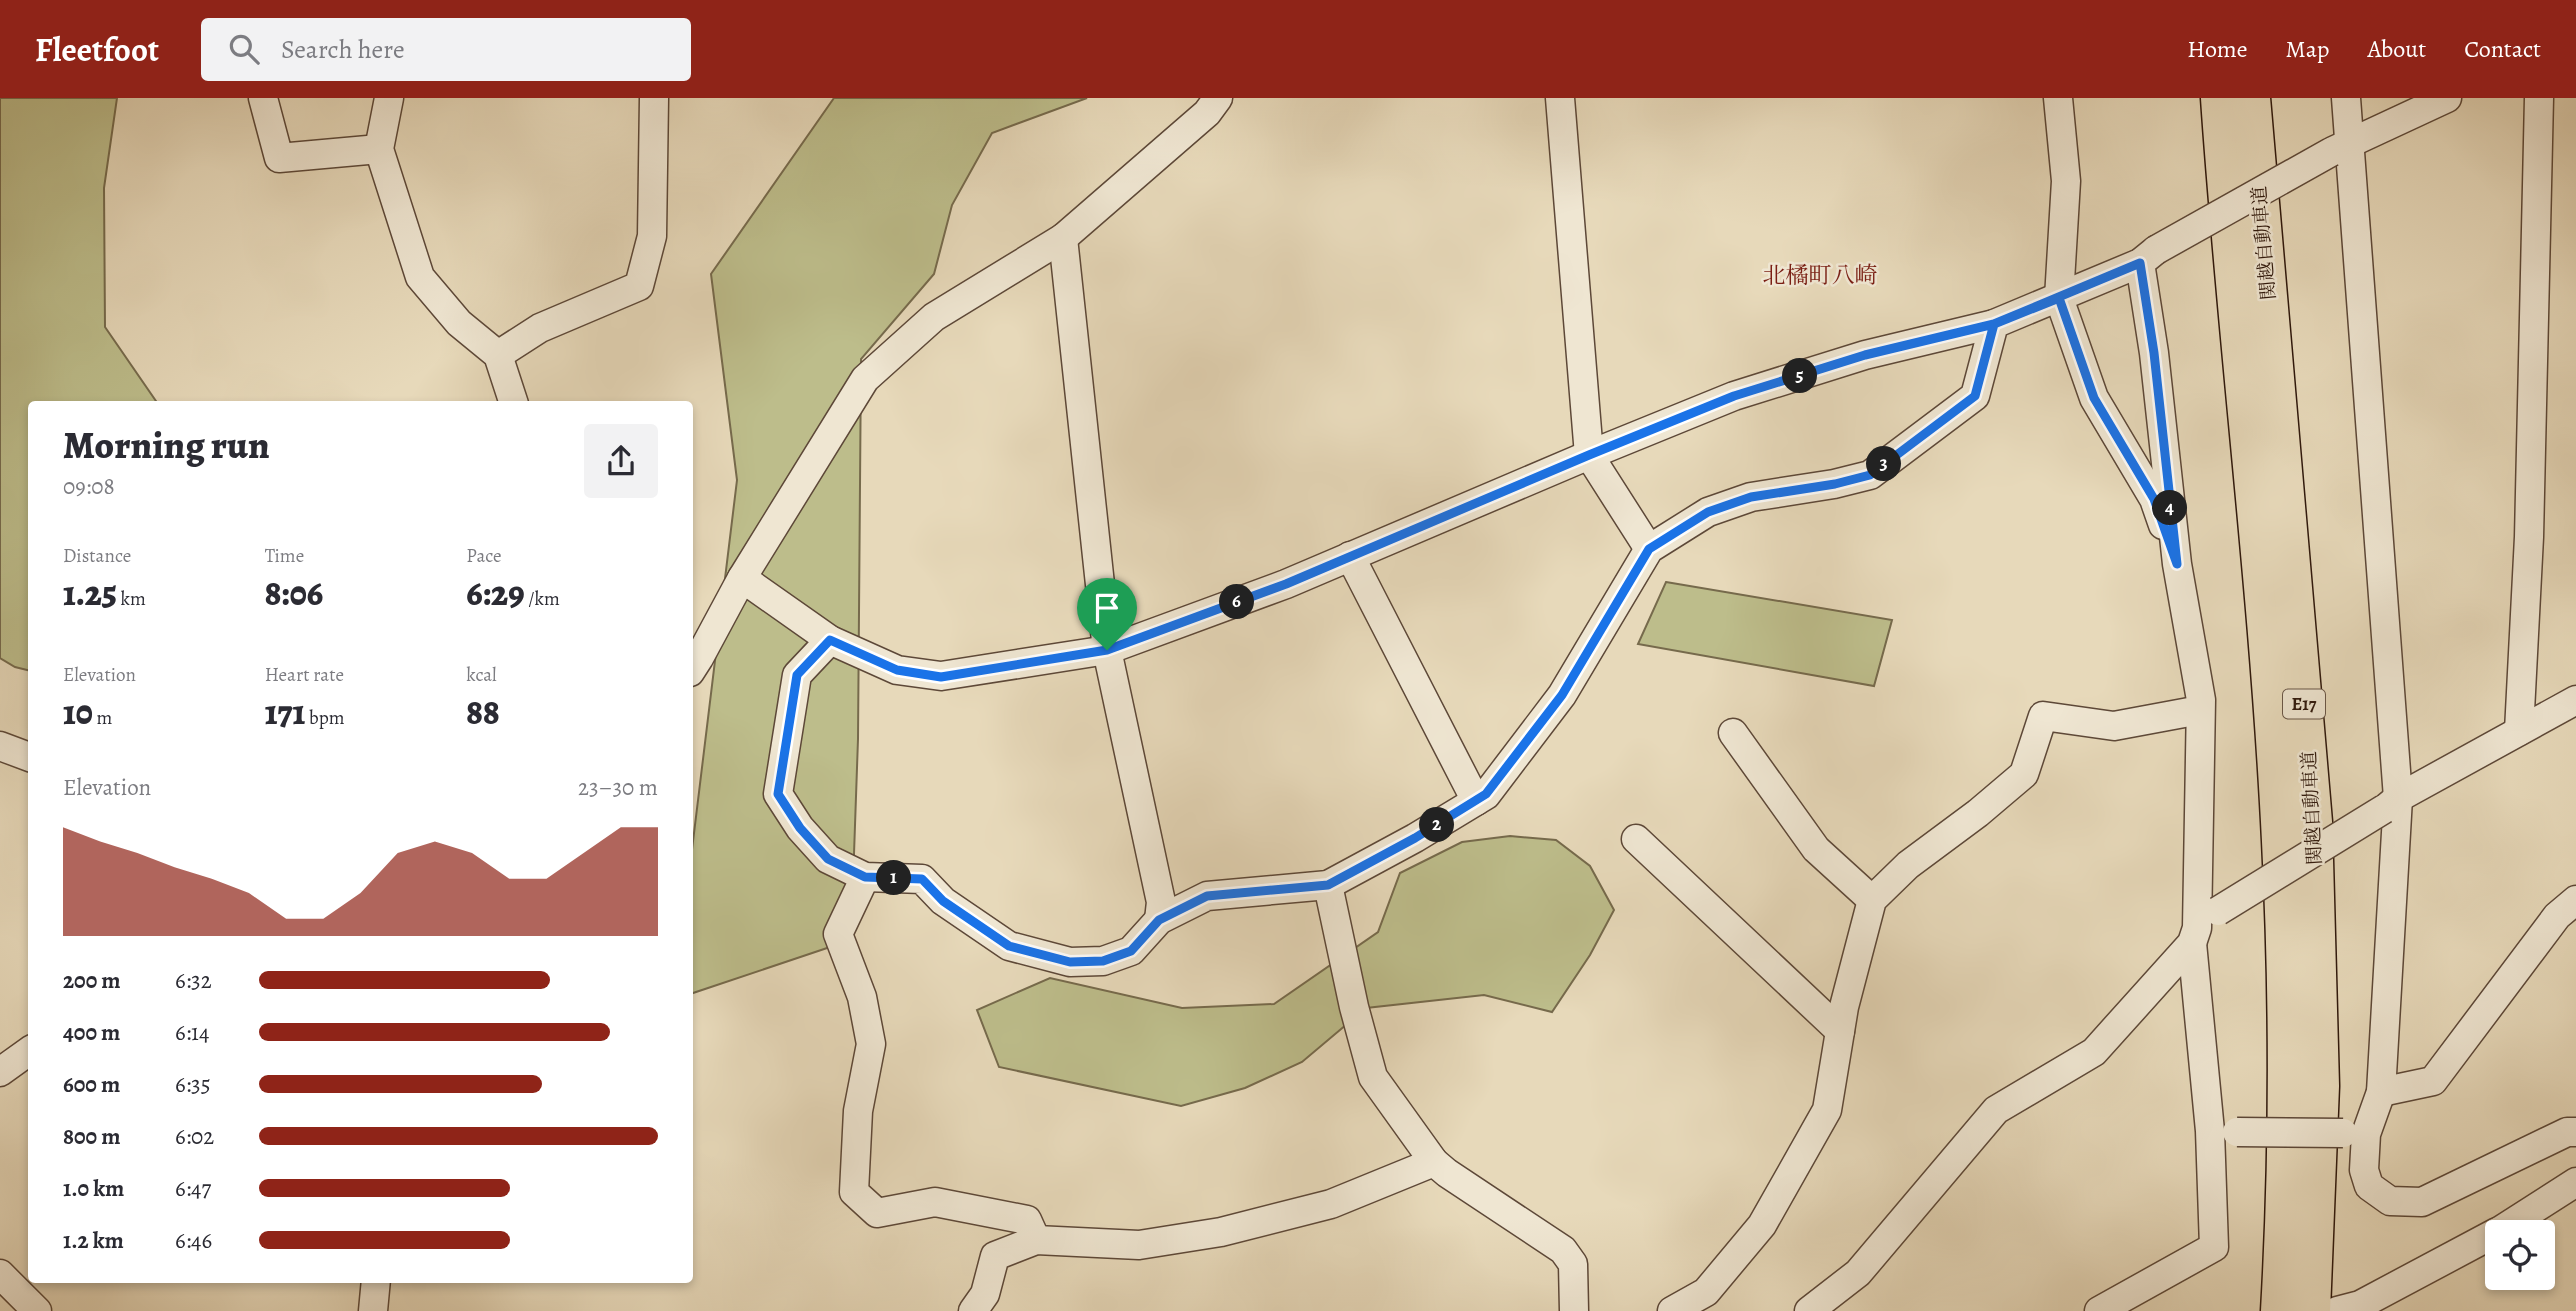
<!DOCTYPE html>
<meta charset="utf-8">
<style>
body{margin:0;font-family:Alegreya,"Noto Serif JP",serif;background:#f2f2f3;color:#2b2b33;height:100vh;display:flex;flex-direction:column;font-size:26px;white-space:nowrap}
*{box-sizing:border-box;margin:0}
p{font-size:23px;color:#7c7c81}
.icon{flex:none;width:38px;height:38px;fill:none;stroke:currentColor;stroke-width:2;stroke-linecap:round;stroke-linejoin:round}
.map{position:relative;flex:1;overflow:hidden}
.sheet{position:absolute;left:28px;top:303px;width:665px;height:882px;display:flex;flex-direction:column;background:#fff;border-radius:7px;box-shadow:0 4px 10px #0003}
.sheet>*{flex:none}
.controls{position:absolute;left:2485px;top:1122px;display:grid;gap:14px}
.controls a{display:grid;place-items:center;width:70px;height:70px;border-radius:7px;background:#fff;box-shadow:0 4px 10px #0003;font-size:35px}
.pin{position:absolute;display:grid;place-items:center;width:60px;height:60px;color:#fff;margin:-72px -30px;border-radius:50% 50% 50% 0;rotate:-45deg;box-shadow:0 0 7px #0007}
.pin .icon{rotate:45deg}
.km{position:absolute;width:35px;height:35px;margin:-18px;border-radius:50%;background:#222;color:#fff;font-size:19px;line-height:35px;text-align:center}
.round{display:grid;place-items:center;flex:none;width:74px;height:74px;border-radius:7px;background:#f2f2f3}
.headline{display:flex;align-items:center;justify-content:space-between;height:119px;padding:0 35px}
h1{font-size:38px;font-weight:800;line-height:52px}
.figures{display:grid;grid-template-columns:repeat(3,1fr);gap:10px;height:119px;padding:7px 35px}
.figures div{display:grid;align-content:center}
.figures b{font-size:35px;font-weight:800}
.figures small{font-size:19px;font-weight:400}
.figures p{font-size:19px}
.chart{height:196px;padding:14px 35px}
.chart p{display:flex;justify-content:space-between}
.chart svg{width:100%;height:126px;margin-top:7px;fill:#8f2418;opacity:.7}
ul{padding:0 35px;list-style:none;font-size:23px}
li{display:grid;grid-template-columns:112px 84px 1fr;align-items:center;height:52px}
li i{height:18px;border-radius:9px;background:#8f2418}
header{display:flex;align-items:center;gap:42px;box-sizing:border-box;height:98px;padding:0 35px;background:#8f2418;color:#fff}
header strong{font-size:33px}
nav{display:flex;gap:38px;margin-inline-start:auto;font-size:24px}
.search{width:490px;height:63px;background:#f2f2f3;display:flex;align-items:center;gap:18px;box-sizing:border-box;padding:0 24px;border-radius:7px;color:#7c7c81;font-size:26px}
.map>svg:first-child{display:block}
.green{fill:#bdbd8b;stroke:#766a4c;stroke-width:2}
.lines{fill:none;stroke-linecap:round;stroke-linejoin:round}
.minor-casing{stroke:#5d4838;stroke-width:31}
.highway-casing{stroke:#2f180c;stroke-width:41}
.minor{stroke:#efe6d2;stroke-width:28}
.highway{stroke:#e7d9ba;stroke-width:38}
.minor-bridge-casing{stroke:#5d4838;stroke-width:31;stroke-linecap:butt}
.minor-bridge{stroke:#efe6d2;stroke-width:28}
.route-casing{stroke:#fff;stroke-width:14}
.route{stroke:#1a73e8;stroke-width:9}
.labels{text-anchor:middle;stroke-width:5;stroke-linejoin:round;paint-order:stroke}
.shield{fill:#efe6d2;stroke:#695647;stroke-width:2}
.shield-label{font-size:18px;font-weight:bold;fill:#2f180c}
.street-label{font-size:19px;fill:#2f180c;stroke:#efe6d2}
.quarter-label{font-size:23px;fill:#7a1f14;stroke:#efe6d2}
</style>
<header>
<strong>Fleetfoot</strong>
<div class="search"><svg class="icon" aria-label="search" viewBox="0 0 24 24"><circle cx="10" cy="10" r="6"/><path d="M15 15l6 6"/></svg>Search here</div>
<nav><a>Home</a><a>Map</a><a>About</a><a>Contact</a></nav>
</header>
<div class="map">
<svg width="2576" height="1213" viewBox="0 0 2576 1213">
<rect width="100%" height="100%" fill="#e7d9ba"/>
<filter id="stains"><feTurbulence type="fractalNoise" baseFrequency=".00286" numOctaves="4"/><feColorMatrix values="0 0 0 0 .2 0 0 0 0 .09 0 0 0 0 .02 0 0 0 .5 -.17"/></filter>
<radialGradient id="worn" r=".72"><stop offset=".6" stop-color="#630" stop-opacity="0"/><stop offset="1" stop-color="#630" stop-opacity=".3"/></radialGradient>
<!-- green -->
<g class="green">
<polygon points="0,0 117,0 104,90 105,229 158,306 32,306 31,573 15,569 0,560"/>
<polygon points="834,0 1087,0 992,35 952,107 934,176 861,261 858,641 851,842 690,896 690,768 737,382 711,176"/>
<polygon points="1666,484 1892,522 1874,588 1638,546"/>
<polygon points="1510,738 1556,742 1590,768 1614,812 1590,857 1552,914 1484,897 1366,910 1302,964 1245,990 1181,1008 999,969 977,912 1050,880 1182,910 1274,906 1378,834 1400,775 1462,744"/>
</g>
<g class="lines">
<!-- minor casing -->
<g class="minor-casing">
<g id="minor">
<polyline points="263,0 279,60 379,51"/>
<polyline points="389,0 379,51 420,179 459,225 498,257 514,306"/>
<polyline points="1560,0 1589,357 1649,451"/>
<polyline points="2058,0 2066,83 2059,200 2094,300 2154,401 2163,427"/>
<polyline points="2346,0 2398,700 2381,994 2366,1036 2364,1072 2369,1088 2390,1103 2422,1104 2567,1034 2576,1034"/>
<polyline points="2333,53 2447,0"/>
<polyline points="1063,140 1107,552 1161,804 1159,822"/>
<polyline points="498,257 540,230 639,188 652,138 654,0"/>
<polyline points="1350,458 1476,703"/>
<polyline points="742,480 830,542 897,572 941,578 1107,552 1286,486 1589,357 1734,298 1865,257 1994,226"/>
<polyline points="830,542 797,577 778,696 800,730 828,761 865,779 922,781 943,803 1009,848 1070,864 1103,863 1131,853 1159,822 1207,798 1328,787 1415,740 1486,697 1562,597 1649,451 1708,414 1751,399 1834,386 1870,377 1975,298 1994,226 2140,165 2156,152"/>
<polyline points="690,574 699,560 742,480 865,281 934,219 1063,140 1207,15 1218,0"/>
<polyline points="2519,633 2529,439 2539,0"/>
<polyline points="1733,635 1816,751 1872,802"/>
<polyline points="0,648 32,660"/>
<polyline points="2386,710 2398,700 2576,602"/>
<polyline points="1636,741 1840,933"/>
<polyline points="865,779 838,836 862,899 871,946 858,1013 854,1094 877,1115 935,1104 1027,1122 1036,1142"/>
<polyline points="1328,787 1354,909 1373,979 1434,1064 1447,1075 1563,1152 1573,1166 1574,1213"/>
<polyline points="0,974 32,951"/>
<polyline points="2381,994 2433,983 2557,818 2576,802"/>
<polyline points="2498,1134 2576,1084"/>
<polyline points="0,1176 37,1213"/>
<polyline points="373,1213 376,1181"/>
<polyline points="973,1213 985,1196 995,1158 1036,1142 1139,1147 1221,1134 1331,1106 1434,1064"/>
<polyline points="1672,1213 1706,1194 1762,1127 1827,1012 1844,909 1872,802 1908,767 1978,715 2024,676 2043,618 2114,628 2200,612"/>
<polyline points="1809,1213 1858,1175 1996,1012 2094,954 2192,845 2197,830 2201,602 2177,466 2154,255 2140,165"/>
<polyline points="2099,1213 2214,1149 2210,1033 2192,845"/>
<polyline points="2337,1213 2360,1207 2497,1134"/>
</g>
</g>
<!-- highway casing -->
<g class="highway-casing">
<g id="highway">
<path d="M 2220,0 C 2237,248 2269,495 2281,743 C 2289,900 2289,1056 2280,1213"/>
<polyline points="2251,0 2313,724 2320,988 2311,1213"/>
</g>
</g>
<!-- minor -->
<use href="#minor" class="minor"/>
<!-- highway -->
<use href="#highway" class="highway"/>
<!-- minor-bridge casing -->
<g class="minor-bridge-casing">
<g id="minor-bridge">
<polyline points="2156,152 2331,54"/>
<polyline points="2218,813 2384,711"/>
<polyline points="2237,1034 2343,1035"/>
</g>
</g>
<!-- minor-bridge -->
<use href="#minor-bridge" class="minor-bridge"/>
</g>
<g class="lines">
<!-- route casing -->
<g class="route-casing">
<polyline id="route" points="1107,552 941,579 897,572 830,542 797,577 778,696 800,730 828,761 865,779 922,781 943,803 1009,848 1070,864 1103,863 1131,853 1159,822 1207,798 1328,787 1415,740 1486,696 1562,597 1649,451 1708,414 1751,399 1835,386 1870,377 1975,298 1994,226 2059,200 2094,300 2154,401 2177,466 2154,255 2140,165 1994,226 1865,257 1734,298 1589,357 1286,486 1107,552"/>
</g>
<!-- route -->
<use href="#route" class="route"/>
</g>
<g class="labels">
<!-- shield labels -->
<rect class="shield" x="2283" y="591.5" width="42" height="29" rx="5"/>
<g class="shield-label">
<text x="2304" y="612">E17</text>
</g>
<!-- street labels -->
<g class="street-label">
<text transform="translate(2263 145) rotate(-95)" y="7">関越自動車道</text>
<text transform="translate(2311 710) rotate(-93)" y="7">関越自動車道</text>
</g>
<!-- quarter labels -->
<g class="quarter-label">
<text x="1820" y="185">北橘町八崎</text>
</g>
</g>
<rect width="100%" height="100%" filter="url(#stains)"/>
<rect width="100%" height="100%" fill="url(#worn)"/>
</svg>
<div class="controls">
<a><svg class="icon" aria-label="locate" viewBox="0 0 24 24"><circle cx="12" cy="12" r="6"/><path d="M12 2v4M12 18v4M2 12h4M18 12h4"/></svg></a>
</div>
<div class="pin" style="left:1107px;top:552px;background:#1e9e55"><svg class="icon" aria-label="arrive" viewBox="0 0 24 24"><path d="M6 21V4h12l-3 4 3 4H6"/></svg></div>
<b class="km" style="left:894px;top:780px">1</b>
<b class="km" style="left:1437px;top:727px">2</b>
<b class="km" style="left:1884px;top:366px">3</b>
<b class="km" style="left:2170px;top:410px">4</b>
<b class="km" style="left:1800px;top:278px">5</b>
<b class="km" style="left:1237px;top:504px">6</b>
<section class="sheet">
<div class="headline"><div><h1>Morning run</h1><p>09:08</p></div><a class="round"><svg class="icon" aria-label="share" viewBox="0 0 24 24"><path d="M12 15V3M7 8l5-5 5 5M5 13v7h14v-7"/></svg></a></div>
<div class="figures">
<div><p>Distance</p><b>1.25<small> km</small></b></div>
<div><p>Time</p><b>8:06</b></div>
<div><p>Pace</p><b>6:29<small> /km</small></b></div>
</div>
<div class="figures">
<div><p>Elevation</p><b>10<small> m</small></b></div>
<div><p>Heart rate</p><b>171<small> bpm</small></b></div>
<div><p>kcal</p><b>88</b></div>
</div>
<div class="chart"><p><span>Elevation</span>23–30 m</p>
<svg viewBox="0 0 160 44" preserveAspectRatio="none"><path d="M0 44V6L10 11L20 15L30 20L40 24L50 29L60 38L70 38L80 29L90 15L100 11L110 15L120 24L130 24L140 15L150 6L160 6V44z"/></svg>
</div>
<ul>
<li><b>200 m</b>6:32<i style="width:73%"></i></li>
<li><b>400 m</b>6:14<i style="width:88%"></i></li>
<li><b>600 m</b>6:35<i style="width:71%"></i></li>
<li><b>800 m</b>6:02<i style="width:100%"></i></li>
<li><b>1.0 km</b>6:47<i style="width:63%"></i></li>
<li><b>1.2 km</b>6:46<i style="width:63%"></i></li>
</ul>
</section>
</div>
